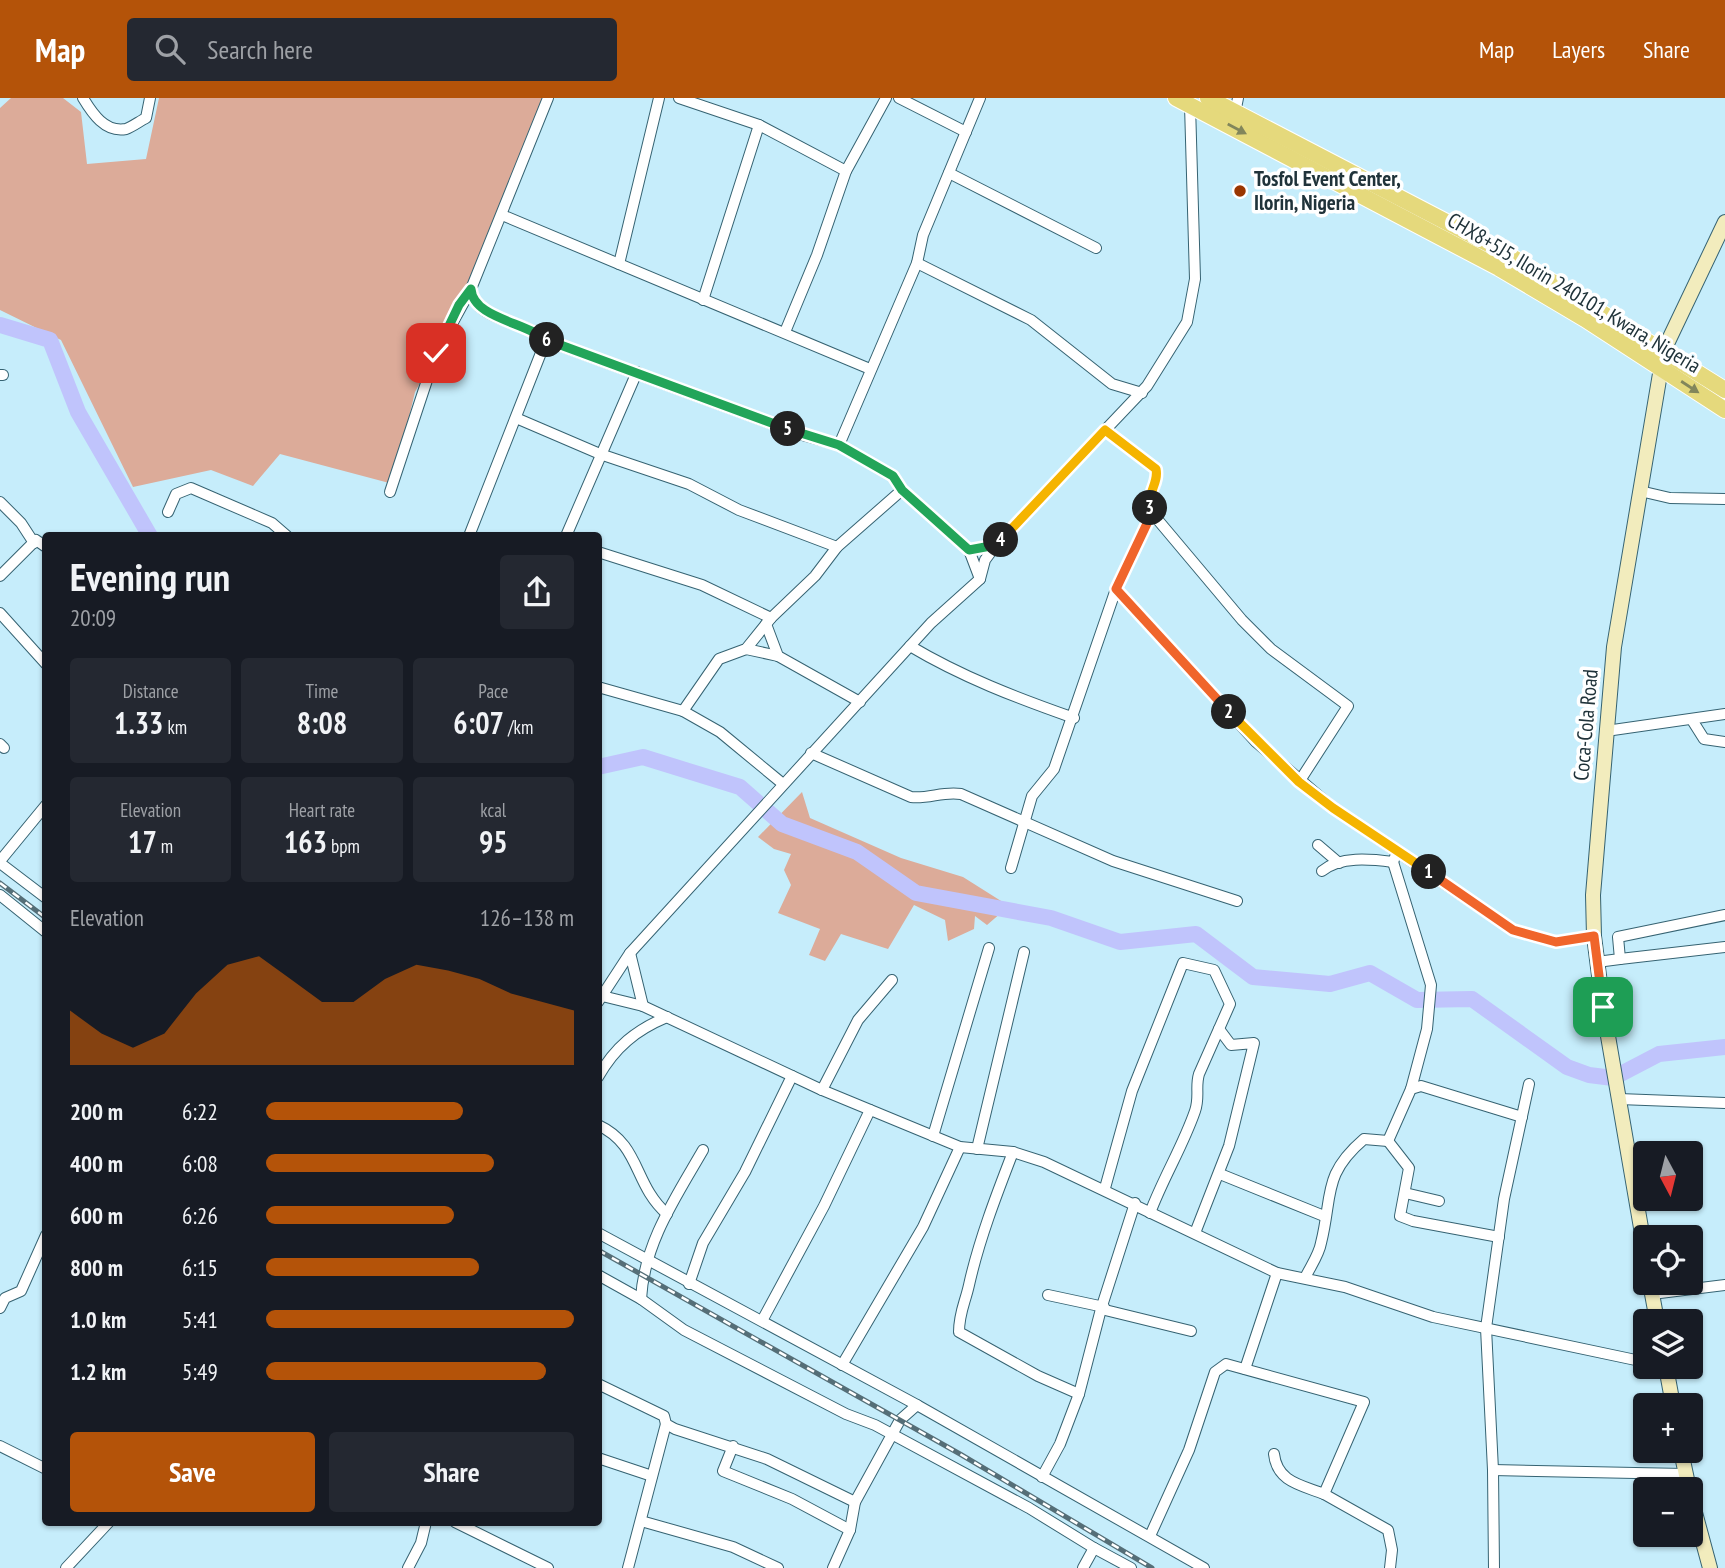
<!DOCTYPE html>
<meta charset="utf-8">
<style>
body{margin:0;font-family:"PT Sans Narrow",sans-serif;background:#242831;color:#f1f3f6;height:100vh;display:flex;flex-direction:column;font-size:26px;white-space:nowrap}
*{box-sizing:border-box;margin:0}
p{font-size:23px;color:#9ea1a6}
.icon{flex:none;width:38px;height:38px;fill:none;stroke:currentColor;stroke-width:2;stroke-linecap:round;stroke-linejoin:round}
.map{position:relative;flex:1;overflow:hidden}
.drawer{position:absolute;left:42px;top:434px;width:560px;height:994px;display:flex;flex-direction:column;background:#171b24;border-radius:7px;box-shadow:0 2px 5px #0004}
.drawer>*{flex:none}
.needle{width:46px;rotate:173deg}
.buttons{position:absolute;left:1633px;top:1043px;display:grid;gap:14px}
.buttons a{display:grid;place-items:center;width:70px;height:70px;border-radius:7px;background:#171b24;box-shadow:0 2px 5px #0004;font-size:35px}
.pin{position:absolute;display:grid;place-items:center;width:60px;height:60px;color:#fff;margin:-30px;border-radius:14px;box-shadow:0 4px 10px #0006}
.km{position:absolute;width:35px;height:35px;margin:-18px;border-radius:50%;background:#222;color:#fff;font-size:19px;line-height:35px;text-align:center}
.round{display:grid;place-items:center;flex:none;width:74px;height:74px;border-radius:7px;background:#242831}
.headline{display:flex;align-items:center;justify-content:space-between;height:119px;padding:0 28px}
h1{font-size:38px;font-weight:600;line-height:52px}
.figures{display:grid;grid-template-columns:repeat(3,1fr);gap:10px;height:119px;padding:7px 28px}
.figures div{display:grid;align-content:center;border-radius:7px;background:#242831;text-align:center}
.figures b{font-size:30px;font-weight:600}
.figures small{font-size:19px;font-weight:400}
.figures p{font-size:19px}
.chart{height:196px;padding:14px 28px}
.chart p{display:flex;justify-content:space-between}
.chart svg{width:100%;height:126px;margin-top:7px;fill:#b45309;opacity:.7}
.cta{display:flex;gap:14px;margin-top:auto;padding:14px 28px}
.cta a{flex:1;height:80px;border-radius:7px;background:#b45309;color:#fff;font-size:28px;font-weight:600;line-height:80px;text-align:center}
.cta a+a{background:#242831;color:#f1f3f6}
ul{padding:0 28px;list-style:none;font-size:23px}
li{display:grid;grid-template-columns:112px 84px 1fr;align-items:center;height:52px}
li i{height:18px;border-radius:9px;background:#b45309}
header{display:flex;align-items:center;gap:42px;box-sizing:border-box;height:98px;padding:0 35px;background:#b45309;color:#fff}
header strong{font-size:33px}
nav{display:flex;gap:38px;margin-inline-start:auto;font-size:24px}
.search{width:490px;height:63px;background:#242831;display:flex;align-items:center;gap:18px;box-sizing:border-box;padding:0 24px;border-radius:7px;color:#9ea1a6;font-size:26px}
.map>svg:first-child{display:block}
.green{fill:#dcab99}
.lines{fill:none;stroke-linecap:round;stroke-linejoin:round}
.river{stroke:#c0c4fc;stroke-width:16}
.street-casing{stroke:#366372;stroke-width:12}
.secondary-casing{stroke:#366372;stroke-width:16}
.primary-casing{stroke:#fff;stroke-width:18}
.street{stroke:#fff;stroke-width:10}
.secondary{stroke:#f2ecbd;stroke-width:14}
.primary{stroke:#e5d97c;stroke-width:16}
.rail-casing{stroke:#556e77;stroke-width:5}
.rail{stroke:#fff;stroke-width:2.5;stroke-dasharray:8;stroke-linecap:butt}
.oneway{fill:#82865b}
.split-1-casing{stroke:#fff;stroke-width:14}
.split-2-casing{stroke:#fff;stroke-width:14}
.split-3-casing{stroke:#fff;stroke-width:14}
.split-4-casing{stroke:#fff;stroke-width:14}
.split-5-casing{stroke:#fff;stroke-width:14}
.split-6-casing{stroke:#fff;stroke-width:14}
.split-7-casing{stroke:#fff;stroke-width:14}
.split-1{stroke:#f0652b;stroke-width:9}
.split-2{stroke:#f5b400;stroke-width:9}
.split-3{stroke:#f0652b;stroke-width:9}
.split-4{stroke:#f5b400;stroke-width:9}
.split-5{stroke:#22a559;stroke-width:9}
.split-6{stroke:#22a559;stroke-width:9}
.split-7{stroke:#22a559;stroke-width:9}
.poi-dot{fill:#9a3601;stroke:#fff;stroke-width:2.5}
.labels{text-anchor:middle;stroke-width:7;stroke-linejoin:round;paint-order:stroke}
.poi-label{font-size:21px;font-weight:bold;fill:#20333a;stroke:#fff;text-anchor:start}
.street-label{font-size:21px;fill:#20333a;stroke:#fff}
</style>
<header>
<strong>Map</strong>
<div class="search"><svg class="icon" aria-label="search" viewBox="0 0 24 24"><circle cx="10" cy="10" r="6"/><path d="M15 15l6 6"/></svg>Search here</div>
<nav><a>Map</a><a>Layers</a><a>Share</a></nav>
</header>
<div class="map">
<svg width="1725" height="1470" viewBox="0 0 1725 1470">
<rect width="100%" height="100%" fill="#c6edfb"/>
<!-- green -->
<g class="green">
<polygon points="11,0 63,0 81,14 87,66 146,61 159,0 546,0 471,191 415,294 393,386 280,356 253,388 211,372 133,389 61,242 0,212 0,10"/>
<polygon points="802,694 810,720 901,760 963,779 1009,808 987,827 975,818 974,831 948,843 945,822 914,807 888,851 841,836 825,863 809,857 820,831 778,815 791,787 784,772 791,756 774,751 758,739"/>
</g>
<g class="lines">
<!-- river -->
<g class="river">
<polyline points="0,227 50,242 78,314 150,438"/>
<polyline points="598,669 643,659 740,689 782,726 857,754 916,795 1051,820 1120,844 1196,836 1253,879 1330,886 1370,875 1417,902 1472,901 1567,969 1589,977 1613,980 1659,956 1725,949"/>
</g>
<!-- street casing -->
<g class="street-casing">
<g id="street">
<path d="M 83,0 C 92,15 105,35 126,31 C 132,29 140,23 146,20 L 150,0"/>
<path d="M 548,0 L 471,191 C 474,224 526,222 546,242 L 806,338 L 839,347 L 893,378 L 902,392 L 969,452 L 980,481"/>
<polyline points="679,0 759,27 846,73"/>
<polyline points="899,0 966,34"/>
<polyline points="1235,15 1238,0"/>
<polyline points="949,75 1096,150"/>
<polyline points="502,117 870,271"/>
<polyline points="917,165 1031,222 1112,286 1142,295"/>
<polyline points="619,166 659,0"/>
<polyline points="703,202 759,27"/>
<polyline points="785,234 817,157 846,73 886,0"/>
<polyline points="0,277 3,277"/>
<polyline points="516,320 600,356 689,386 739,412 837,449"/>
<path d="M 1105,332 L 1156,371 C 1159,388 1146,397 1152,415 L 1242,522 L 1271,551 L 1348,608 L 1299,684"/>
<polyline points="839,347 917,165 923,137 980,0"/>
<polyline points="1640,393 1670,400 1725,401"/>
<polyline points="390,394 436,255 471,191"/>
<polyline points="0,404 21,425 34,445"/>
<polyline points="168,414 176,396 191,390 272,425 287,438"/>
<polyline points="469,438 546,242"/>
<polyline points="566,438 637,274"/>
<polyline points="598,454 702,487 771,520"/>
<polyline points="0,478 36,442 46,449"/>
<polyline points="1116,491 1256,644 1333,710 1513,832 1556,844 1594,838"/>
<polyline points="0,515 46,566"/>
<polyline points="766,526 778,558 860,604"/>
<path d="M 910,548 C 962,579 1017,600 1074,620"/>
<polyline points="746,551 778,558"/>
<polyline points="598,589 683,613 720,634 783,686"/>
<polyline points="683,613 719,561 746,551 771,520 815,478 837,449 902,392"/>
<polyline points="1692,622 1704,641 1725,644"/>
<polyline points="1606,633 1725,616"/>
<polyline points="0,646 4,650"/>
<path d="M 811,655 L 911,699 C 929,701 943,693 961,696 L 1113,763 L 1237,803"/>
<polyline points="1318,747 1339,765"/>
<polyline points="0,763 46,707"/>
<polyline points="1393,764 1431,887 1427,931 1411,991"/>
<polyline points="0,765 46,800"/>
<polyline points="1011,770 1032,698 1054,671 1116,491 1152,415"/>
<path d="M 1322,773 C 1340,758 1370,761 1393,764 L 1395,759"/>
<polyline points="0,797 46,834"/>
<polyline points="630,855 643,908"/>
<polyline points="1620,861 1725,849"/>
<polyline points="1597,864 1620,861 1618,839 1725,817"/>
<polyline points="598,897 643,908 822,992 960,1049 1013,1054 1044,1064 1277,1175 1345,1189 1433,1219 1645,1264"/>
<polyline points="598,904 630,855 931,525 980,481 985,462 996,447 1147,288 1187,224 1195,181 1190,7"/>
<path d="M 598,979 C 615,949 636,932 667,919"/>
<polyline points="822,992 858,922 892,882"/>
<polyline points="1619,1001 1725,1005"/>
<path d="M 598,1027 C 641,1047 633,1086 667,1116"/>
<polyline points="933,1038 989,850"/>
<polyline points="1388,1043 1409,1070 1400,1118 1413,1123 1499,1139"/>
<polyline points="977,1051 1024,854"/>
<path d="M 1013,1054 C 996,1098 979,1142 969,1187 C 965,1205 959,1215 959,1234 L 1038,1278 L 1079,1296"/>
<polyline points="1220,1076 1324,1118"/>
<path d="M 1105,1090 L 1132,993 L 1183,865 L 1214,872 L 1230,906 L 1199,976 C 1195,989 1200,999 1195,1013 C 1183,1048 1163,1080 1150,1115"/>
<polyline points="1405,1095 1439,1103"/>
<polyline points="598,1135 917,1307"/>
<polyline points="1195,1135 1229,1048 1254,945 1231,947 1219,931"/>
<polyline points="598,1177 641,1201 684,1232 846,1316 875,1327 1029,1410 1094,1450 1083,1470"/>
<path d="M 1305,1180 C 1310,1169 1319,1157 1321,1145 C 1333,1097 1322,1077 1364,1041 L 1388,1043 L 1411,991 L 1421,988 L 1522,1019"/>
<polyline points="689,1186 703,1145 745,1074 792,978"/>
<polyline points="1652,1196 1725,1187"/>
<polyline points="1048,1197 1104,1209"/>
<path d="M 641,1201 C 644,1145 676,1099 703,1052"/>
<polyline points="0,1210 5,1200 21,1193 46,1137"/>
<polyline points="1101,1211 1191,1233"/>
<polyline points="763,1221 824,1108 870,1012"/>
<polyline points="842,1267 923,1129 960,1049"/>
<polyline points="1245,1271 1277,1175"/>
<polyline points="598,1286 664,1318 666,1326 675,1331 767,1361 855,1404"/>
<polyline points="0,1348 46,1371"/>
<polyline points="733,1348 723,1373 792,1401 850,1432"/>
<path d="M 1274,1356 C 1277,1384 1301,1387 1324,1396"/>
<polyline points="598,1360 652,1378"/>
<polyline points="1493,1372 1685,1376"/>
<polyline points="1042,1379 1060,1346 1079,1296 1101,1211 1135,1105"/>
<polyline points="641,1423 733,1449 778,1470"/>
<polyline points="455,1424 548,1470"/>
<polyline points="1150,1438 1189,1352 1215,1274 1226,1266 1364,1304 1324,1396 1388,1432 1392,1452 1390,1470"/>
<polyline points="1094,1450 1131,1470"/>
<polyline points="66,1470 109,1424"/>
<polyline points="408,1470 421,1445 426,1424"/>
<polyline points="628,1470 666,1326"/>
<polyline points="833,1470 850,1432 855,1404 900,1322 917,1307 1204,1470"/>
<polyline points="1494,1470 1493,1372 1486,1230 1504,1101 1529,986"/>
</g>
</g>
<!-- secondary casing -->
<g class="secondary-casing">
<g id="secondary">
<polyline points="1645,1153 1603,909 1594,838 1593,797 1602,690 1614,549 1664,252 1725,124"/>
<polyline points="1650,1185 1657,1223"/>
<polyline points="1666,1269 1673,1307"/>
<polyline points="1681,1353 1689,1391"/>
<polyline points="1690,1396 1710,1470"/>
</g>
</g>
<!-- primary casing -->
<g class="primary-casing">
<g id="primary">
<polyline points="1176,0 1499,170 1585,221 1725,312"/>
<polyline points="1208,0 1504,154 1725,292"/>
</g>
</g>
<!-- street -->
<use href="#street" class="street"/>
<!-- secondary -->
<use href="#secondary" class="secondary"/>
<!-- primary -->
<use href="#primary" class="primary"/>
<!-- rail casing -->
<g class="rail-casing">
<g id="rail">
<polyline points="0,785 46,820"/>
<polyline points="598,1152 960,1356 1152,1470"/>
</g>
</g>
<!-- rail -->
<use href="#rail" class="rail"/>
</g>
<!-- one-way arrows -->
<defs><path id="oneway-solid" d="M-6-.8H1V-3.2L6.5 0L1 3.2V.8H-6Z" transform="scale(1.75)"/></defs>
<g class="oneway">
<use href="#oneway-solid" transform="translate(1237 31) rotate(28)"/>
<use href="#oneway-solid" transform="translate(1690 289) rotate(33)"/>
</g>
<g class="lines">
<!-- split-1 casing -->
<g class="split-1-casing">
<polyline id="split-1" points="1429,774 1513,832 1556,844 1594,838 1603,909"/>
</g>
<!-- split-2 casing -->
<g class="split-2-casing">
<polyline id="split-2" points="1229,614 1299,684 1333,710 1429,774"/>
</g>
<!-- split-3 casing -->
<g class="split-3-casing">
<polyline id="split-3" points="1150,410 1152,415 1116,491 1229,614"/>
</g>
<!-- split-4 casing -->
<g class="split-4-casing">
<path id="split-4" d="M 1001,442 L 1105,332 L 1156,371 C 1159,385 1147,395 1150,410"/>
</g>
<!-- split-5 casing -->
<g class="split-5-casing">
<polyline id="split-5" points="788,331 839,347 893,378 902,392 969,452 996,447 1001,442"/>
</g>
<!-- split-6 casing -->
<g class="split-6-casing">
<polyline id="split-6" points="547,242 788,331"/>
</g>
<!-- split-7 casing -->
<g class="split-7-casing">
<path id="split-7" d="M 436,255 L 459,207 L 471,191 C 473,220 525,224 547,242"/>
</g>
<!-- split-1 -->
<use href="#split-1" class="split-1"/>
<!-- split-2 -->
<use href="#split-2" class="split-2"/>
<!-- split-3 -->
<use href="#split-3" class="split-3"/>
<!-- split-4 -->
<use href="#split-4" class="split-4"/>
<!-- split-5 -->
<use href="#split-5" class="split-5"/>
<!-- split-6 -->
<use href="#split-6" class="split-6"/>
<!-- split-7 -->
<use href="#split-7" class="split-7"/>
</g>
<!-- markers -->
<circle class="poi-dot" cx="1240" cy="93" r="7"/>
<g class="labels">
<!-- poi labels -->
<g class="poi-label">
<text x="1254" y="88">Tosfol Event Center,<tspan x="1254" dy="24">Ilorin, Nigeria</tspan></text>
</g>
<!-- street labels -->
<g class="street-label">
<text transform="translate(1574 195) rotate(31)" y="7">CHX8+5J5, Ilorin 240101, Kwara, Nigeria</text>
<text transform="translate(1586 627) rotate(-85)" y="7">Coca-Cola Road</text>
</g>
</g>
</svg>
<div class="buttons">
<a><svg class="needle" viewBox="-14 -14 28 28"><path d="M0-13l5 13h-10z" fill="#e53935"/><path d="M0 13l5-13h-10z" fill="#9ea1a6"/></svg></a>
<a><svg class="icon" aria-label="locate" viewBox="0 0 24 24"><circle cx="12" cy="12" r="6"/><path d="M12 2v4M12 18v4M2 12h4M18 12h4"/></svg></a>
<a><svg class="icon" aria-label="layers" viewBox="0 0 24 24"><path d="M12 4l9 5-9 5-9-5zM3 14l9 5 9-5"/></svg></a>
<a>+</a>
<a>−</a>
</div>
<div class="pin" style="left:1603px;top:909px;background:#1e9e55"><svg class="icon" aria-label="arrive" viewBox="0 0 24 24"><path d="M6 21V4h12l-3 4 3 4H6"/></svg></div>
<div class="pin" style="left:436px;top:255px;background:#d93025"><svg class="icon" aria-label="check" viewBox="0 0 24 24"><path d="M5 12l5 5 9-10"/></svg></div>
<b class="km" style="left:1429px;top:774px">1</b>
<b class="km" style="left:1229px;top:614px">2</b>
<b class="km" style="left:1150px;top:410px">3</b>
<b class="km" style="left:1001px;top:442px">4</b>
<b class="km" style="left:788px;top:331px">5</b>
<b class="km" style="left:547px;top:242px">6</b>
<section class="drawer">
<div class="headline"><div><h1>Evening run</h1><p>20:09</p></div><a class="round"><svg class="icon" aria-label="share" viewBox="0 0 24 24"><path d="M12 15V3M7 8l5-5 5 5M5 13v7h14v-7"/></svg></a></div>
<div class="figures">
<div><p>Distance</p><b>1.33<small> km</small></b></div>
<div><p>Time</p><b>8:08</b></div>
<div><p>Pace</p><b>6:07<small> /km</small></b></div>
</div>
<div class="figures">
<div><p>Elevation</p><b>17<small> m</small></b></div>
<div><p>Heart rate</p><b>163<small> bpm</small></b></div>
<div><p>kcal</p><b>95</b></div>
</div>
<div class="chart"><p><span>Elevation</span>126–138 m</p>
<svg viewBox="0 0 160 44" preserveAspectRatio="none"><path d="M0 44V25L10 33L20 38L30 33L40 19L50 9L60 6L70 14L80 22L90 22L100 14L110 9L120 11L130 14L140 19L150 22L160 25V44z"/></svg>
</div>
<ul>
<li><b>200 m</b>6:22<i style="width:64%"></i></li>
<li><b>400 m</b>6:08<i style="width:74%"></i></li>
<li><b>600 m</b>6:26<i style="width:61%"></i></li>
<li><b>800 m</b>6:15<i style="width:69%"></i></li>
<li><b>1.0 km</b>5:41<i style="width:100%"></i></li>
<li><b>1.2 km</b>5:49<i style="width:91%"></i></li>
</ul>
<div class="cta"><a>Save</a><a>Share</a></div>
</section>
</div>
